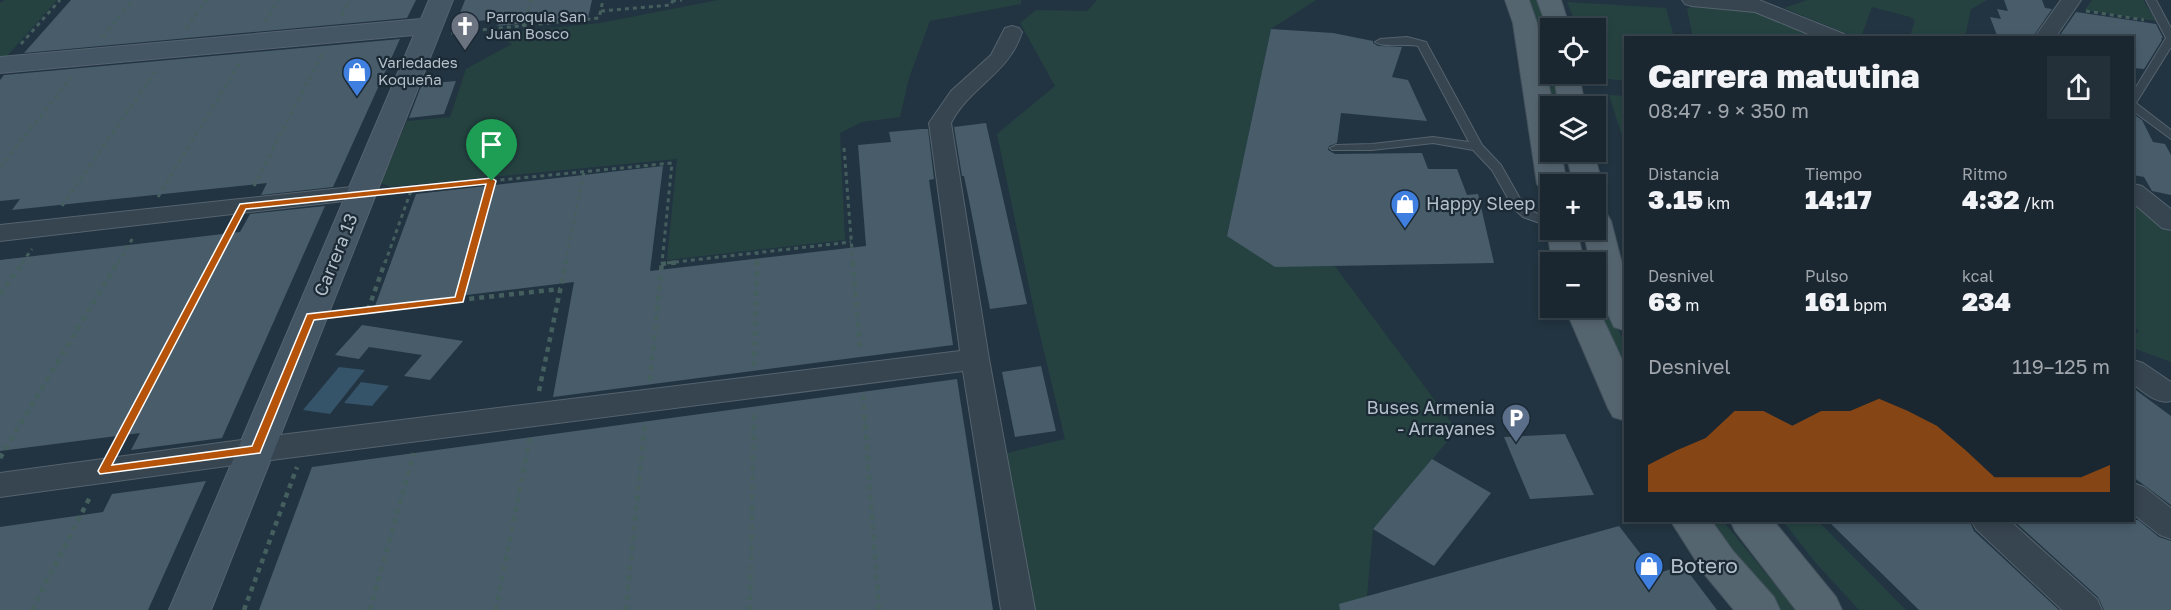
<!DOCTYPE html>
<html lang="es">
<meta charset="utf-8">
<style>
body{margin:0;font-family:"Golos Text",sans-serif;background:#232f39;color:#f1f3f6;height:100vh;display:flex;flex-direction:column;font-size:22px;white-space:nowrap}
*{box-sizing:border-box;margin:0}
p{font-size:20px;color:#9fa5ab}
.icon{flex:none;width:33px;height:33px;fill:none;stroke:currentColor;stroke-width:2;stroke-linecap:round;stroke-linejoin:round}
.map{position:relative;flex:1;overflow:hidden}
.side{position:absolute;left:1624px;top:36px;width:510px;height:486px;display:flex;flex-direction:column;background:#1a2731;border-radius:0px;box-shadow:0 3px 9px #0003,0 0 0 2px #38444d}
.side>*{flex:none}
.buttons{position:absolute;left:1540px;top:18px;display:grid;gap:12px}
.buttons a{display:grid;place-items:center;width:66px;height:66px;border-radius:0px;background:#1a2731;box-shadow:0 3px 9px #0003,0 0 0 2px #38444d;font-size:30px}
.pin{position:absolute;display:grid;place-items:center;width:51px;height:51px;color:#fff;margin:-62px -26px;border-radius:50% 50% 50% 0;rotate:-45deg;box-shadow:0 0 6px #0007}
.pin .icon{rotate:45deg}
.round{display:grid;place-items:center;flex:none;width:63px;height:63px;border-radius:0px;background:#232f39}
.overview{display:flex;align-items:center;justify-content:space-between;height:102px;padding:0 24px}
h1{font-size:33px;font-weight:800;line-height:45px}
.figures{display:grid;grid-template-columns:repeat(3,1fr);gap:9px;height:102px;padding:6px 24px}
.figures div{display:grid;align-content:center}
.figures b{font-size:26px;font-weight:800}
.figures small{font-size:16px;font-weight:400}
.figures p{font-size:16px}
.chart{height:168px;padding:12px 24px}
.chart p{display:flex;justify-content:space-between}
.chart svg{width:100%;height:108px;margin-top:6px;fill:#b45309;opacity:.7}
.map>svg:first-child{display:block}
.green{fill:#254241}
.water{fill:#355369}
.building{fill:#485c6a}
.lines{fill:none;stroke-linecap:round;stroke-linejoin:round}
.lane-casing{stroke:#55636e;stroke-width:2}
.street-casing{stroke:#55636e;stroke-width:2}
.secondary-casing{stroke:#55636e;stroke-width:2}
.primary-casing{stroke:#43515c;stroke-width:2}
.path-far1{stroke:#455f5e;stroke-width:3;stroke-dasharray:4 4;stroke-linecap:butt}
.path{stroke:#455f5e;stroke-width:4.5;stroke-dasharray:5 5;stroke-linecap:butt}
.lane{fill:#374550;fill-rule:evenodd}
.street{fill:#374550;fill-rule:evenodd}
.secondary{fill:#445564;fill-rule:evenodd}
.primary{fill:#556570;fill-rule:evenodd}
.route{fill:#b45309;stroke:#fff;stroke-width:1.5;fill-rule:evenodd}
.labels{text-anchor:middle;stroke-width:4.5;stroke-linejoin:round;paint-order:stroke}
.far-poi-label{font-size:15px;fill:#b3c0cb;stroke:#1c2a35;text-anchor:start}
.poi-label{font-size:18px;fill:#b3c0cb;stroke:#1c2a35;text-anchor:start}
.street-label{font-size:18px;fill:#b3c0cb;stroke:#1c2a35}
.near-poi-label{font-size:21px;fill:#b3c0cb;stroke:#1c2a35;text-anchor:start}
</style>
<div class="map">
<svg width="2171" height="610" viewBox="0 0 2171 610">
<rect width="100%" height="100%" fill="#223441"/>
<!-- green -->
<g class="green">
<polygon points="5,0 57,0 7,56 0,57 0,3"/>
<polygon points="718,0 1021,0 1021,4 930,21 909,78 900,117 862,122 840,133 845,240 667,260 677,159 391,187 381,183 407,121 450,117 466,69 512,44 494,34 600,23"/>
<polygon points="1097,0 1316,0 1271,29 1227,236 1334,265 1457,430 1373,529 1367,596 1375,610 1031,610 1003,454 1065,439 1034,310 997,134 1055,86 1020,23 1036,10 1087,11"/>
<polygon points="1528,0 1541,0 1551,36 1551,74 1557,74 1563,106 1551,106"/>
<polygon points="1807,0 1987,0 1971,9 1965,37 1910,37 1915,20 1910,17 1872,7 1861,37 1857,38 1784,8"/>
<polygon points="2092,0 2143,0 2156,21 2085,10"/>
<polygon points="1567,2 1666,8 1674,37 1626,38 1626,81 1589,77 1588,74 1596,74 1596,28 1578,28"/>
<polygon points="1695,4 1747,9 1820,37 1693,37 1687,9"/>
<polygon points="1609,95 1626,96 1626,140 1623,139"/>
<polygon points="2133,201 2171,232 2171,362 2133,348 2133,337 2139,331 2133,325"/>
<polygon points="1596,270 1601,289 1626,347 1626,377 1594,308 1596,308"/>
<polygon points="1706,521 1723,521 1796,610 1779,610"/>
<polygon points="1783,521 1818,521 1906,610 1859,610 1816,563"/>
</g>
<!-- water -->
<g class="water">
<polygon points="339,367 365,370 330,414 303,410"/>
<polygon points="361,382 389,386 372,406 344,403"/>
</g>
<!-- building -->
<g class="building">
<polygon points="71,0 416,0 407,18 24,53"/>
<polygon points="465,0 592,0 588,18 496,26 511,18 456,23"/>
<polygon points="2004,0 2042,0 2045,8 2052,9 2032,38 1998,38 1990,17 2001,19 1997,9 2008,11"/>
<polygon points="2076,12 2156,24 2163,38 2161,38 2162,40 2144,69 2133,68 2133,38 2058,38"/>
<polygon points="1271,29 1333,33 1373,41 1373,43 1378,46 1402,47 1392,77 1408,80 1427,121 1341,113 1337,143 1329,146 1328,150 1335,154 1422,153 1428,169 1457,169 1467,195 1478,194 1494,263 1275,267 1227,236"/>
<polygon points="400,39 333,187 261,195 267,183 12,210 20,199 0,201 0,80 4,75"/>
<polygon points="456,81 444,114 409,118 422,84"/>
<polygon points="2133,114 2142,120 2153,142 2165,144 2171,155 2171,195 2152,191 2144,177 2133,175"/>
<polygon points="986,123 1027,304 990,309 969,200 964,176 962,176 954,127"/>
<polygon points="921,129 928,129 934,179 929,180 953,345 553,397 574,282 375,306 416,194 663,166 650,271 866,246 858,145 891,142 889,132"/>
<polygon points="325,206 222,438 131,450 140,433 0,451 0,260 240,232 250,214"/>
<polygon points="362,325 375,327 463,341 430,380 404,376 422,355 369,347 359,359 335,355"/>
<polygon points="1041,366 1056,431 1015,437 1002,372"/>
<polygon points="957,379 993,610 259,610 312,467"/>
<polygon points="2133,388 2171,416 2171,505 2133,477"/>
<polygon points="1565,434 1594,495 1530,499 1504,437"/>
<polygon points="1432,459 1491,493 1434,566 1373,529"/>
<polygon points="206,481 148,610 0,610 0,527 103,512 112,494"/>
<polygon points="1827,520 1969,520 1974,531 2059,610 1919,610"/>
<polygon points="2013,520 2138,520 2159,537 2171,541 2171,610 2104,610 2098,597"/>
<polygon points="1619,526 1656,574 1683,565 1717,610 1340,610 1339,604"/>
</g>
<g class="lines">
<!-- lane casing -->
<g class="lane-casing">
<g id="lane">
<polygon points="2146,0 2156,0 2171,28 2171,47 2136,103 2171,130 2171,139 2133,111 2133,92 2166,38"/>
<path d="M 1407,37 L 1426,42 L 1482,145 L 1501,165 L 1523,204 L 1531,211 L 1551,219 L 1551,227 L 1523,217 L 1514,209 L 1492,170 L 1473,150 L 1433,143 L 1372,150 L 1332,150 L 1330,148 L 1336,145 L 1372,144 L 1433,137 L 1469,142 L 1418,46 C 1405,43 1384,48 1375,42 L 1380,39 Z"/>
</g>
</g>
<!-- street casing -->
<g class="street-casing">
<g id="street">
<polygon points="1682,0 1759,0 1844,34 1847,38 1818,38 1755,12 1692,6 1685,4"/>
<polygon points="2061,0 2081,0 2055,38 2034,38"/>
<path d="M 1012,26 L 1019,28 L 1022,32 C 1009,74 970,86 951,123 L 989,359 L 1035,610 L 1001,610 L 963,371 L 256,462 L 0,497 L 0,473 L 256,438 L 960,351 L 929,123 L 951,91 L 991,55 L 1005,28 Z"/>
<polygon points="2133,184 2142,186 2171,209 2171,230 2162,228 2133,203"/>
<polygon points="361,186 370,188 373,193 370,198 0,241 0,225"/>
<path d="M 2133,360 L 2143,363 L 2171,382 L 2171,401 C 2157,405 2144,392 2133,384 Z"/>
<polygon points="2133,483 2144,487 2171,508 2171,539 2160,535 2133,514"/>
<polygon points="1971,520 2009,520 2097,599 2102,610 2062,610 1976,529"/>
</g>
</g>
<!-- secondary casing -->
<g class="secondary-casing">
<polygon id="secondary" points="429,0 453,0 211,610 169,610 414,35 0,73 0,57 421,19"/>
</g>
<!-- primary casing -->
<g class="primary-casing">
<g id="primary">
<polygon points="1505,0 1529,0 1537,23 1553,106 1551,152 1561,152 1567,184 1551,184 1551,193 1542,190 1537,184 1513,23"/>
<polygon points="1537,0 1561,0 1570,28 1551,28 1551,34 1549,33"/>
<polygon points="1553,74 1579,74 1585,106 1559,106"/>
<polygon points="1566,152 1594,152 1602,184 1597,190 1596,184 1573,184"/>
<polygon points="1596,211 1607,214 1611,221 1626,279 1626,331 1614,327 1596,289 1596,262 1590,262 1583,230 1596,230"/>
<polygon points="1551,223 1551,230 1577,230 1584,262 1552,262 1547,230"/>
<polygon points="1596,304 1626,368 1626,421 1613,417 1608,408 1565,308 1596,308"/>
<polygon points="1670,520 1711,520 1733,551 1774,597 1780,610 1734,610 1705,575"/>
<polygon points="1730,520 1773,520 1836,597 1842,610 1796,610 1735,531"/>
</g>
</g>
<!-- path-far1 -->
<g class="path-far1">
<polyline points="672,1 682,0"/>
<polyline points="601,11 671,5 673,0"/>
<polyline points="2086,11 2144,20"/>
<polyline points="342,15 350,0"/>
<polyline points="265,22 278,0"/>
<polyline points="523,26 531,0"/>
<polyline points="186,29 206,0"/>
<polyline points="451,33 599,18 603,0"/>
<polyline points="103,37 133,0"/>
<polyline points="21,44 60,0"/>
<polyline points="844,148 853,263"/>
<polyline points="0,167 71,78"/>
<polyline points="254,186 322,54"/>
<polyline points="389,191 672,163 662,263"/>
<polyline points="158,197 240,62"/>
<polyline points="62,206 157,69"/>
<polyline points="22,263 32,249"/>
<polyline points="118,263 134,236"/>
<polyline points="213,263 234,224"/>
<polyline points="385,263 412,188"/>
<polyline points="469,263 492,181"/>
<polyline points="565,263 584,172"/>
<polyline points="667,263 851,242"/>
<polyline points="757,263 757,253"/>
</g>
<!-- path -->
<g class="path">
<polyline points="853,262 860,352"/>
<polyline points="661,264 680,262"/>
<polyline points="0,294 23,262"/>
<polyline points="459,300 470,262"/>
<polyline points="368,310 385,262"/>
<polyline points="340,313 560,289"/>
<polyline points="754,366 757,262"/>
<polyline points="650,380 662,262"/>
<polyline points="539,391 566,262"/>
<polyline points="863,395 879,610"/>
<polyline points="117,446 214,262"/>
<polyline points="0,458 118,262"/>
<polyline points="32,610 91,495"/>
<polyline points="244,610 297,467"/>
<polyline points="370,610 414,453"/>
<polyline points="496,610 530,437"/>
<polyline points="626,610 645,423"/>
<polyline points="750,610 754,410"/>
</g>
<!-- lane -->
<use href="#lane" class="lane"/>
<!-- street -->
<use href="#street" class="street"/>
<!-- secondary -->
<use href="#secondary" class="secondary"/>
<!-- primary -->
<use href="#primary" class="primary"/>
</g>
<!-- route -->
<path class="route" d="M 492,178 L 496,181 L 463,302 L 314,320 L 260,453 L 100,474 L 98,471 L 240,204 ZM 486,184 L 455,297 L 307,314 L 252,446 L 112,465 L 246,209 Z"/>
<!-- icons -->
<defs>
<g id="church-pin" transform="scale(1.5)"><path d="M0 17L-7.5 6A9.5 9.5 0 1 1 7.5 6Z" fill="#6b7280" stroke="#1c2a35"/><path d="M-1.2-6h2.4v3.5h3.3v2.4h-3.3V6h-2.4V-.1h-3.3v-2.4h3.3Z" fill="#fff"/></g>
<g id="shop-pin" transform="scale(1.5)"><path d="M0 17L-7.5 6A9.5 9.5 0 1 1 7.5 6Z" fill="#3f7fe0" stroke="#1c2a35"/><path d="M-5-2.5h2.3a2.7 3.5 0 0 1 5.4 0H5L5.5 6h-11ZM-1.5-2.5h3a1.5 2.3 0 0 0-3 0Z" fill="#fff"/></g>
<g id="parking-pin" transform="scale(1.5)"><path d="M0 17L-7.5 6A9.5 9.5 0 1 1 7.5 6Z" fill="#5c6f8a" stroke="#1c2a35"/><path d="M-3.5-5.5H1a3.5 3.5 0 0 1 0 7H-1V5.5H-3.5ZM-1-3.4V-.6H.8a1.4 1.4 0 0 0 0-2.8Z" fill="#fff"/></g>
</defs>
<g fill-rule="evenodd">
<use href="#church-pin" x="465" y="26"/>
<use href="#shop-pin" x="357" y="72"/>
<use href="#shop-pin" x="1405" y="204"/>
<use href="#parking-pin" x="1516" y="418"/>
<use href="#shop-pin" x="1649" y="566"/>
</g>
<g class="labels">
<!-- far-poi labels -->
<g class="far-poi-label">
<text x="486" y="22">Parroquia San<tspan x="486" dy="17">Juan Bosco</tspan></text>
<text x="378" y="68">Variedades<tspan x="378" dy="17">Koqueña</tspan></text>
</g>
<!-- poi labels -->
<g class="poi-label">
<text x="1426" y="210">Happy Sleep</text>
<text x="1495" y="414" text-anchor="end">Buses Armenia<tspan x="1495" dy="21">- Arrayanes</tspan></text>
</g>
<!-- street labels -->
<g class="street-label">
<text transform="translate(336 255) rotate(-68)" y="6">Carrera 13</text>
</g>
<!-- near-poi labels -->
<g class="near-poi-label">
<text x="1670" y="573">Botero</text>
</g>
</g>
</svg>
<div class="buttons">
<a><svg class="icon" aria-label="locate" viewBox="0 0 24 24"><circle cx="12" cy="12" r="6"/><path d="M12 2v4M12 18v4M2 12h4M18 12h4"/></svg></a>
<a><svg class="icon" aria-label="layers" viewBox="0 0 24 24"><path d="M12 4l9 5-9 5-9-5zM3 14l9 5 9-5"/></svg></a>
<a>+</a>
<a>−</a>
</div>
<div class="pin" style="left:492px;top:181px;background:#1e9e55"><svg class="icon" aria-label="arrive" viewBox="0 0 24 24"><path d="M6 21V4h12l-3 4 3 4H6"/></svg></div>
<section class="side">
<div class="overview"><div><h1>Carrera matutina</h1><p>08:47 · 9 × 350 m</p></div><a class="round"><svg class="icon" aria-label="share" viewBox="0 0 24 24"><path d="M12 15V3M7 8l5-5 5 5M5 13v7h14v-7"/></svg></a></div>
<div class="figures">
<div><p>Distancia</p><b>3.15<small> km</small></b></div>
<div><p>Tiempo</p><b>14:17</b></div>
<div><p>Ritmo</p><b>4:32<small> /km</small></b></div>
</div>
<div class="figures">
<div><p>Desnivel</p><b>63<small> m</small></b></div>
<div><p>Pulso</p><b>161<small> bpm</small></b></div>
<div><p>kcal</p><b>234</b></div>
</div>
<div class="chart"><p><span>Desnivel</span>119–125 m</p>
<svg viewBox="0 0 160 44" preserveAspectRatio="none"><path d="M0 44V33L10 27L20 22L30 11L40 11L50 17L60 11L70 11L80 6L90 11L100 17L110 27L120 38L130 38L140 38L150 38L160 33V44z"/></svg>
</div>
</section>
</div>
